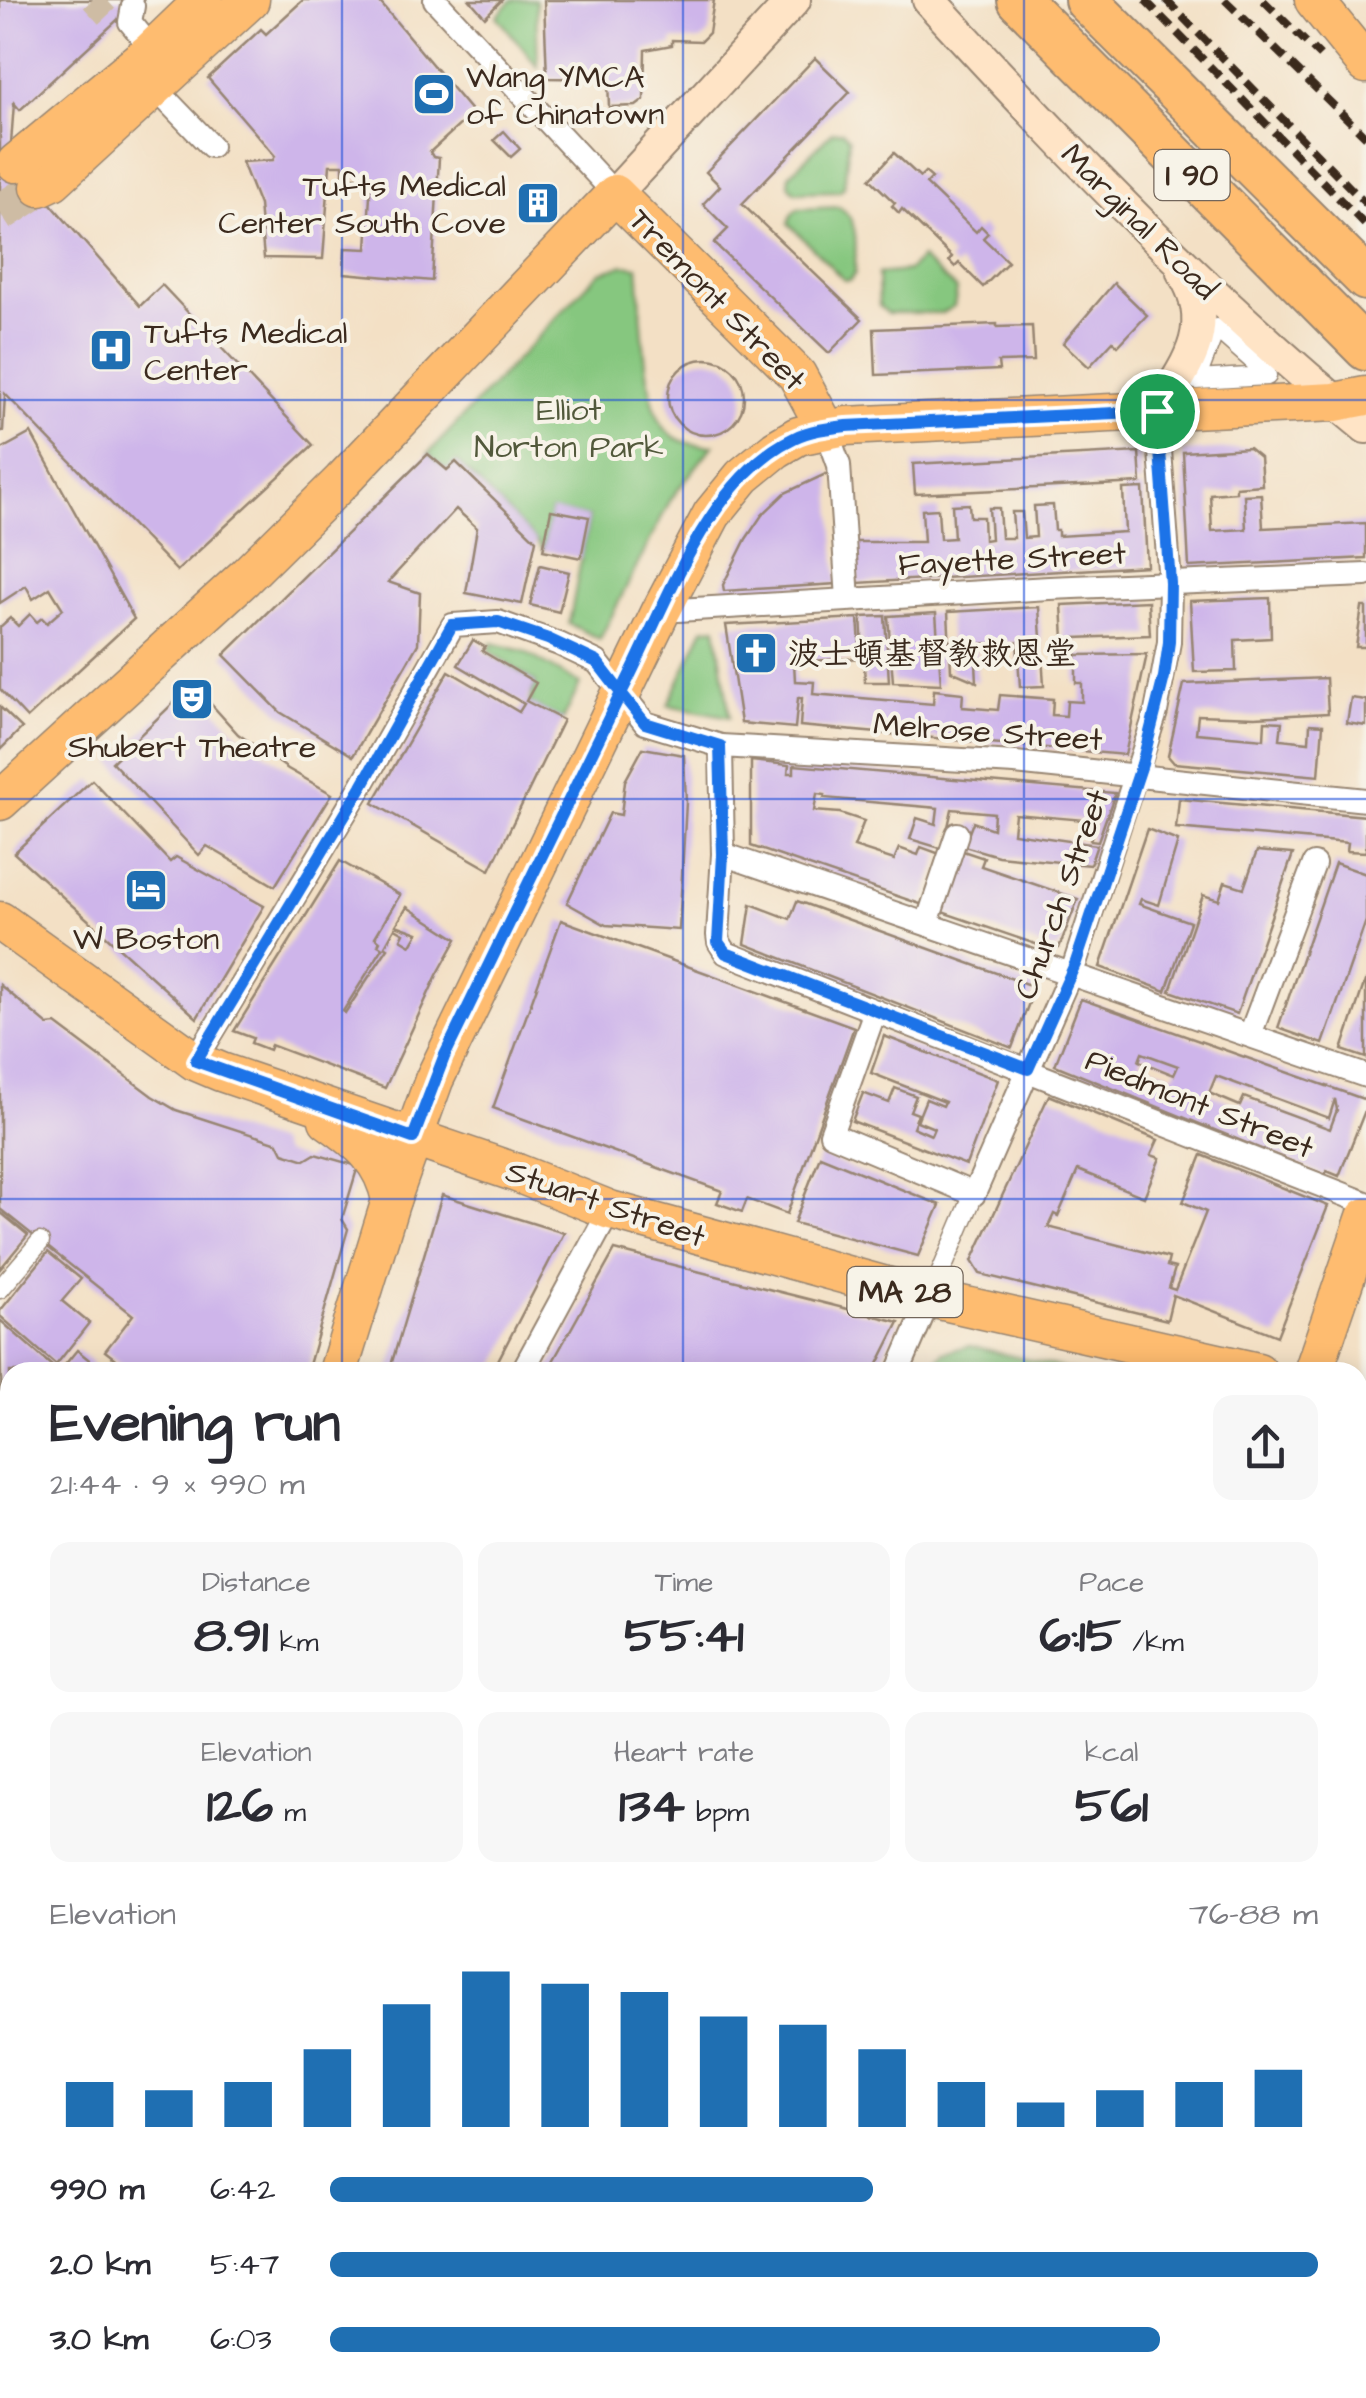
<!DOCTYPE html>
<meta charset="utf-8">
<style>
body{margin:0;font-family:"Architects Daughter","LXGW WenKai TC",sans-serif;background:#f7f7f7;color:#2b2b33;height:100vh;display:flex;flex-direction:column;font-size:38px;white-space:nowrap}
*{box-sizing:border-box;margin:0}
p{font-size:32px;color:#7c7c81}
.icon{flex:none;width:55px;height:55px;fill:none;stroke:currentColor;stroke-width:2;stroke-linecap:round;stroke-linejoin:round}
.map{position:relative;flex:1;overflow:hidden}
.side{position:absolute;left:0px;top:1362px;width:1368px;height:1038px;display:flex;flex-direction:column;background:#fff;border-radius:30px 30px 0 0;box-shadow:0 5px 25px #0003}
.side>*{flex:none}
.pin{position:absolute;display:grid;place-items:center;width:85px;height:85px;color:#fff;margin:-42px;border:5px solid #fff;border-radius:50%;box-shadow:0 2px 10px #0007}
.round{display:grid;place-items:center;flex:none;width:105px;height:105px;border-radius:20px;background:#f7f7f7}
.headline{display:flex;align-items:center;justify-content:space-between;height:170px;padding:0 50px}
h1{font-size:55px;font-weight:800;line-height:75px}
.stats{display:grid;grid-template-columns:repeat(3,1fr);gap:15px;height:170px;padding:10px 50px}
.stats div{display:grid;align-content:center;border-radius:20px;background:#f7f7f7;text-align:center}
.stats b{font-size:50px;font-weight:800}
.stats small{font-size:28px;font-weight:400}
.stats p{font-size:28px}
.chart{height:280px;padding:20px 50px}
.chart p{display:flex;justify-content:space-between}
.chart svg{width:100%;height:180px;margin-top:10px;stroke:#1f6fb2;stroke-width:6}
ul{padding:0 50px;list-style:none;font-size:32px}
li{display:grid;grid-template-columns:160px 120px 1fr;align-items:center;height:75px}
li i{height:25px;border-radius:12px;background:#1f6fb2}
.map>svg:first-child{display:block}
.green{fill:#86c77f;stroke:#60784e;stroke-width:2.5}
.water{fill:#81b6ef;stroke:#5e7086;stroke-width:2.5}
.building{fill:#ceb5ea;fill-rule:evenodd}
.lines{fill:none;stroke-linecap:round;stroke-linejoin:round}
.minor-tunnel{stroke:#cebca4;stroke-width:22;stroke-dasharray:22 11;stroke-linecap:butt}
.primary-tunnel{stroke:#cebca4;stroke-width:38;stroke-dasharray:38 19;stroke-linecap:butt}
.pedestrian-casing{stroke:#978572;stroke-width:21}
.minor-casing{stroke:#978572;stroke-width:26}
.secondary-casing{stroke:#978572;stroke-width:36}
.primary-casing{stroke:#978572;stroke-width:41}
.motorway-casing{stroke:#978572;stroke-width:46}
.pedestrian{stroke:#fff;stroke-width:18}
.minor{stroke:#fff;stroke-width:22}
.secondary{stroke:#ffe4c6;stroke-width:32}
.primary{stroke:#febc70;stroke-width:38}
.motorway{stroke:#febc70;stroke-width:42}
.rail{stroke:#3b2a1e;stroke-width:8;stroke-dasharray:15 8;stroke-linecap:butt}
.route-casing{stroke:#fff;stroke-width:20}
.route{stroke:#1a73e8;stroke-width:12}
.grid{fill:none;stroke:#1d4ed8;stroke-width:2.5;stroke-opacity:0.55}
.labels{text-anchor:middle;stroke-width:8;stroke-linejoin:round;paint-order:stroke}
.shield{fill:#f7f3e8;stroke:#73665b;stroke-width:2.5}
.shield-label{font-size:30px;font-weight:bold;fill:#3b2a1e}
.poi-label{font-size:32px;fill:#3b2a1e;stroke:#f7f3e8;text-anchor:start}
.street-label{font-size:32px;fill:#3b2a1e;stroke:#f7f3e8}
.park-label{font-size:32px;fill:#52593b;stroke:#f7f3e8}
</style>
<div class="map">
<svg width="1366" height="2398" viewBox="0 0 1366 2398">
<rect width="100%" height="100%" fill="#f7f3e8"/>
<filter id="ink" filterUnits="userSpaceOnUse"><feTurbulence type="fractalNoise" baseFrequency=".01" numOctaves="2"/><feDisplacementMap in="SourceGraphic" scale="20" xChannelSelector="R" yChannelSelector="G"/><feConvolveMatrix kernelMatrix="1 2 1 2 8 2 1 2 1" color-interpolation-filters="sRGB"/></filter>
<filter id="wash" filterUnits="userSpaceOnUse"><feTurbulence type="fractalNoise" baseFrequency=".0048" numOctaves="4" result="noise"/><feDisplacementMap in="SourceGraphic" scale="40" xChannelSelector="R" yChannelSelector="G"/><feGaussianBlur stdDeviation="2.25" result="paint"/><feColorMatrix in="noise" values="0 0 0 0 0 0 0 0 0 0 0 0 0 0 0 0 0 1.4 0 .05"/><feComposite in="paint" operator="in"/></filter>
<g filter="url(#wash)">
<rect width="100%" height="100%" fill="#f3e0c5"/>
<!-- green -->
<g class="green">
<polygon points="512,0 536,0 538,67 497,16"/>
<polygon points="842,131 849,139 844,187 839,191 795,192 789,185 790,174 832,132"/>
<path d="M 839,207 C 861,219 855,251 855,273 L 850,280 L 844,280 L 788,223 L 793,212 L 798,209 Z"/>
<polygon points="921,258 957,290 954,306 942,313 887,313 879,306 878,274 908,271"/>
<path d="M 624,265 L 638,267 C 642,304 642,410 669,433 C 682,444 697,446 713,445 L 671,499 L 600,639 L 569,624 L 589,517 L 551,511 L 543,550 L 536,540 L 457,462 L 447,470 L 428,454 L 586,286 L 600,272 Z"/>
<polygon points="716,627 730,717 668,705 704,628"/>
<polygon points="492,643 523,651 580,684 563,720 529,703 536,683 489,651"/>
<polygon points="969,1346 980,1348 1075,1372 927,1372 943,1352"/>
<polygon points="0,1636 10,1644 10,2288 0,2337"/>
<polygon points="92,2390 973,2390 971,2398 90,2398"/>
</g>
<!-- water -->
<path class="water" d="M 323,2390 L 661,2390 C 635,2398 618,2390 599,2398 L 319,2398 Z"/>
<g id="blocks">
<!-- building -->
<g class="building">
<polygon points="0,0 139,0 20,110 14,103 10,157 140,306 162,285 313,445 177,571 5,394 3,431 0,431"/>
<polygon points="303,0 378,0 473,113 430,152 433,157 439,158 432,281 344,273 345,248 367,249 371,177 343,177 343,165 330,165 323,259 264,258 259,205 242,162 273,160 275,156 208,78 261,29 266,34"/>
<polygon points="470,0 502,0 485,17"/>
<polygon points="544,0 714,0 709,33 701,41 672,40 672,45 645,50 644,100 636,106 609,107 608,79 547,78"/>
<polygon points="815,58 850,92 742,204 862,319 829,353 714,243 728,229 703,204 720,186 706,172"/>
<polygon points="504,131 520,149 511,157 494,140"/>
<polygon points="894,153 920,177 925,172 932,178 926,184 976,232 981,226 988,233 983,238 1008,262 983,287 959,263 955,267 949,261 952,257 902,209 899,213 892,206 895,203 870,179"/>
<polygon points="536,191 549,206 539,215 526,201"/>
<polygon points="1114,283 1147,315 1118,346 1113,341 1089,367 1063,343"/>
<polygon points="997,324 997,327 1032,326 1034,361 998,362 999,370 876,375 874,329"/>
<circle cx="706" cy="397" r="38"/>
<polygon points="31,433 134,619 27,718 0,689 0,627 10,618 18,626 30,614 37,622 42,618 47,623 63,609 50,588 33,599 26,586 0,603 0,450"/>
<polygon points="1249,448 1260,457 1262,485 1236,487 1236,492 1210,494 1212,531 1246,529 1244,495 1261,494 1263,528 1366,523 1366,558 1189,567 1183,452"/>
<polygon points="1139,452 1141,483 915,494 913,464"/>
<polygon points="428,454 447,470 456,462 536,540 522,604 466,593 477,528 456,509 388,582 420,593 418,644 353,756 280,712 224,655"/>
<polygon points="830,472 837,584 724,591 723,585 746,539 762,515 785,493"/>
<polygon points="1143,488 1147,566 858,583 855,542 924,542 922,510 938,509 940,539 954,538 952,505 969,504 970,517 983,517 984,540 991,539 989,508 999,508 1001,538 1014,538 1012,512 1022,512 1024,538 1036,537 1034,506 1053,505 1055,530 1058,530 1058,536 1125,532 1123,489"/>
<polygon points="551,510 589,517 581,558 543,550"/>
<polygon points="540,565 569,572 559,612 530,605"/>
<polygon points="1270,598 1271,638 1235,640 1236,671 1194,672 1190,601"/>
<polygon points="1148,601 1150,635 1075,638 1076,655 1065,656 1062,605"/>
<polygon points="1039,607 1044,686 1020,687 1017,642 975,644 977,682 951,671 948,612"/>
<polygon points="1362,607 1366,607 1366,647 1356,647"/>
<polygon points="936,613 941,684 893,682 888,616"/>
<polygon points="885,616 889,682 865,682 861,617"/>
<polygon points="858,618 861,658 794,662 795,681 814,682 813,694 933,704 934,690 963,693 962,707 998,710 1000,695 1053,699 1052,715 1066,716 1067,701 1082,702 1082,683 1076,683 1076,655 1147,654 1125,755 800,726 802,698 798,698 795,728 741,723 726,625"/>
<polygon points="473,640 485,647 482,651 536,683 526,701 563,720 490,870 373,803 449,671 519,712 524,704 458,665"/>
<polygon points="1326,678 1328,713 1255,717 1198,715 1196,733 1264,739 1265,721 1282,722 1280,739 1309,742 1310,724 1323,725 1319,776 1174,763 1168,756 1184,684"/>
<polygon points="193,684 238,734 288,769 332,794 275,886 207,846 199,855 112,762"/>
<polygon points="1351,698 1366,700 1366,726 1347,723"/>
<polygon points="0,707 22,728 0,750"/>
<polygon points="643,748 684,755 686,802 679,930 606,925 567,903 610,813 621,815 625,781"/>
<polygon points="751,761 789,765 788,773 794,773 794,765 1115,793 1098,841 1090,840 1097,821 1015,814 1013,833 1097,845 1090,865 998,856 964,846 973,822 993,829 994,813 952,809 943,849 910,839 917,818 936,824 938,808 824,798 825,795 817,794 814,811 840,813 864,821 854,847 894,860 899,848 918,855 921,847 940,854 923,905 751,846"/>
<polygon points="92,780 170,862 176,857 264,906 197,1018 14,853"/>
<polygon points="1179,799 1366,816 1366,852 1347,851 1348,843 1176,828"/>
<polygon points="1147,829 1178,841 1159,905 1141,899 1139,904 1190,922 1166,991 1100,967"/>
<polygon points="963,851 984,858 981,866 1078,899 1059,948 1053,950 942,912"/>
<polygon points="1257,851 1293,854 1237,1014 1170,991 1203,895 1219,900 1225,882 1244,888"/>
<polygon points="340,861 400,895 375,937 380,941 378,945 383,948 343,1011 345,1013 388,948 385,946 395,928 404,933 401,939 411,945 418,933 396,925 407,907 457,939 437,975 385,1088 271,1045 269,1050 251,1043 253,1038 234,1031"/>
<polygon points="1335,863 1366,874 1366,921 1323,1044 1278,1028"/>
<polygon points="797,901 1035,987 1012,1048 745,944 751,904 790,919"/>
<polygon points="561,920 854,1027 787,1214 747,1199 742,1212 717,1203 722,1191 493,1108"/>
<polygon points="1365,981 1366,981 1366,1058 1342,1050"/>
<polygon points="0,985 48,1025 56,1024 152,1096 176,1110 278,1143 283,1153 305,1160 315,1154 358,1166 342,1219 348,1229 307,1372 132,1372 105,1351 133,1315 0,1209"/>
<path d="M 1081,999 L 1366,1100 L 1366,1108 L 1339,1176 L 1327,1171 L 1325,1175 L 1055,1065 ZM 1142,1053 L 1178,1066 L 1174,1075 L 1139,1061 ZM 1216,1076 L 1329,1118 L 1335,1099 L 1337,1110 L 1330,1129 L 1244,1097 L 1240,1106 L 1209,1093 Z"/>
<polygon points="884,1036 998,1080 966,1165 852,1121 863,1093 889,1103 895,1088 916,1096 910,1111 918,1114 913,1127 931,1135 934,1128 917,1121 926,1099 943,1106 945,1102 871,1073"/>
<polygon points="1049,1095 1158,1140 1151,1155 1160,1158 1144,1197 1078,1170 1058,1216 1054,1214 1048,1227 1169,1258 1167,1266 1175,1268 1169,1288 1175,1290 1206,1212 1183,1202 1202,1155 1328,1206 1277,1336 1173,1295 1167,1320 980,1274 972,1261"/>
<polygon points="820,1156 940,1205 918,1256 794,1223"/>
<polygon points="442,1195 564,1233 492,1372 389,1372"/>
<polygon points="0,1212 28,1235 0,1269"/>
<polygon points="615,1250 689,1269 899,1322 874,1372 547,1372"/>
<polygon points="48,1252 81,1279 62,1301 89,1323 56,1365 0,1316 0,1311"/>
<polygon points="0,1320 53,1367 49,1372 10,1372 10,1421 2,1431"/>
<polygon points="77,1350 93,1363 85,1372 59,1372"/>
<polygon points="2,1433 10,1438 10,1540 0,1533"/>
<polygon points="1358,1443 1366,1446 1366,1742 1358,1739"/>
<polygon points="1358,1829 1366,1831 1366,1914 1358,1912"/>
<polygon points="1358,1958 1366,1960 1366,2098 1358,2096"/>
<polygon points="1358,2203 1366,2205 1366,2299 1358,2296"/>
<polygon points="1358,2321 1366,2324 1366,2398 1280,2398 1253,2391 1358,2390"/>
</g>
</g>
</g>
<g filter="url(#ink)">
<use href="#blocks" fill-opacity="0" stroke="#978572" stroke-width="2.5"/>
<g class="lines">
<!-- minor-tunnel -->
<polyline class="minor-tunnel" points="92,0 114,24"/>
<!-- primary-tunnel -->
<polyline class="primary-tunnel" points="0,213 40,187"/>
<!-- pedestrian casing -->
<g class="pedestrian-casing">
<g id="pedestrian">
<polygon points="1216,328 1266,372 1267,376 1196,380"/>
<polyline points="0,1289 40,1242"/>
<polyline points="930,1298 974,1194"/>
</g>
</g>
<!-- minor casing -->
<g class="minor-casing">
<g id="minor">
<polyline points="435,0 615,194"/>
<polyline points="133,6 130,22 158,56"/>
<polyline points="156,89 211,146"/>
<polyline points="826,429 839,465 848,599"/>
<polyline points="661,611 1049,588 1366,575"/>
<polyline points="721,746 723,854 718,935 719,942 726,953 1366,1203"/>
<polyline points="723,854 1366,1076"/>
<polyline points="927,923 957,834"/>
<polyline points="875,1011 831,1134 974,1194 1075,963 1156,712 1169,642 1170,583 1157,411"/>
<polyline points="1250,1035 1314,864"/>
<polyline points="195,1061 362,785 453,625 498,622 559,644 597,662 645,723 721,746 1015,763 1366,800"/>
<polyline points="522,1372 610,1210"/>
<polyline points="898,1372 930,1298"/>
<polyline points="1358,1933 1366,1935"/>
</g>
</g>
<!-- secondary casing -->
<g class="secondary-casing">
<g id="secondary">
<path d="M 929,0 C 1067,151 1207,298 1366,427"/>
<polyline points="615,194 794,0"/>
<path d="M 1157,411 C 1187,366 1218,326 1183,272"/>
<polyline points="1031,2390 1063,2398"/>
</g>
</g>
<!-- primary casing -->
<g class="primary-casing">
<g id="primary">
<polyline points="1314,0 1366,64"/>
<polyline points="16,163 152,50 204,0"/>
<polyline points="40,187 53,181 250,0"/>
<polyline points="0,801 244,578 342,481 615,194 797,375 826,429"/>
<polyline points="0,921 195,1061 221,1072 517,1173 610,1210 930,1298 1258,1372"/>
<path d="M 328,1120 C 361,1143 383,1160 391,1200"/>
<polyline points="338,1372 391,1200 434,1080 661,611 712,514 743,476 776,449 798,436 846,426 1335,402 1366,396"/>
<polyline points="1313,1372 1366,1217"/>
<polyline points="1358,1406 1366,1408"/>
<polyline points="0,1587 10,1595"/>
<polyline points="1358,1788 1366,1791"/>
<polyline points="1358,2136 1366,2138"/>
<polyline points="36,2398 38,2390"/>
<polyline points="1017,2398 1019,2390"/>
</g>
</g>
<!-- motorway casing -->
<g class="motorway-casing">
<g id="motorway">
<polyline points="1019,0 1366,349"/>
<polyline points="1086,0 1366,279"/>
</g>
</g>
<!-- pedestrian -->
<use href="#pedestrian" class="pedestrian"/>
<!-- minor -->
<use href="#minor" class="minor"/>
<!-- secondary -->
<use href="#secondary" class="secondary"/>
<!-- primary -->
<use href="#primary" class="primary"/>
<!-- motorway -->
<use href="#motorway" class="motorway"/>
<!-- rail -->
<g class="rail">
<polyline points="1145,0 1366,226"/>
<polyline points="1166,0 1366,204"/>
<polyline points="1225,0 1366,137"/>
<polyline points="1263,0 1320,56"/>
</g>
</g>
</g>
<g class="lines" filter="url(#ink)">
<!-- route casing -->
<g class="route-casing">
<path id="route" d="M 1157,411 L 846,426 C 829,428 810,430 794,438 C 706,480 664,611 621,693 L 597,662 L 548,639 L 498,622 L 452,625 L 362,786 L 196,1061 L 413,1138 L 444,1057 L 621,693 L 645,723 L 720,746 L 723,854 L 718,942 L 726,953 L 1028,1069 L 1076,962 L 1142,764 L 1164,677 L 1169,642 L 1170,583 L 1157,411"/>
</g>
<!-- route -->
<use href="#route" class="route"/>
</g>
<!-- grid -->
<path class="grid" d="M 342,0 L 342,1372M 683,0 L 683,1372M 1024,0 L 1024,1372M 0,400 L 1366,400M 0,799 L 1366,799M 0,1199 L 1366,1199M 0,1599 L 10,1599M 1358,1599 L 1366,1599M 0,1998 L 10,1998M 1358,1998 L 1366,1998M 342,2390 L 342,2398M 683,2390 L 683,2398M 1024,2390 L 1024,2398"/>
<!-- icons -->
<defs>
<g id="stadium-square" transform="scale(2.25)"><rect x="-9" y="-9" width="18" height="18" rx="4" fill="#1f6fb2" stroke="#f7f3e8"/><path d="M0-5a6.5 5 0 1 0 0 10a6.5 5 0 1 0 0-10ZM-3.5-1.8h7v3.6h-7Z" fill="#fff"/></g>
<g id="building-square" transform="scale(2.25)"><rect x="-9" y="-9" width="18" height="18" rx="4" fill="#1f6fb2" stroke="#f7f3e8"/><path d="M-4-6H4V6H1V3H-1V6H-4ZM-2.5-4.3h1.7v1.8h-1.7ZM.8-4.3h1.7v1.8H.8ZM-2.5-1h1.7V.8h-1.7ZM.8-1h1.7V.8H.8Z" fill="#fff"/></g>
<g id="hospital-square" transform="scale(2.25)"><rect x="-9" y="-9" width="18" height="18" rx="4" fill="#1f6fb2" stroke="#f7f3e8"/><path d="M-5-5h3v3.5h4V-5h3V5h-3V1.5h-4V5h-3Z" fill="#fff"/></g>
<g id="church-square" transform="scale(2.25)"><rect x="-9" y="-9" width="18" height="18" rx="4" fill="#1f6fb2" stroke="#f7f3e8"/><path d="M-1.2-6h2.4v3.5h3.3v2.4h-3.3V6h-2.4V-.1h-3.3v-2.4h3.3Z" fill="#fff"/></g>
<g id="theatre-square" transform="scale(2.25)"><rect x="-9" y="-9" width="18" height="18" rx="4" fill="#1f6fb2" stroke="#f7f3e8"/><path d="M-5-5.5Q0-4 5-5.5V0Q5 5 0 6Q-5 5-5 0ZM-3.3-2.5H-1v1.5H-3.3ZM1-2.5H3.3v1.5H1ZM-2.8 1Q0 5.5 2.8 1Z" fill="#fff"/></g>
<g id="hotel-square" transform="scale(2.25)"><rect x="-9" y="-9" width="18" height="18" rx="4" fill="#1f6fb2" stroke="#f7f3e8"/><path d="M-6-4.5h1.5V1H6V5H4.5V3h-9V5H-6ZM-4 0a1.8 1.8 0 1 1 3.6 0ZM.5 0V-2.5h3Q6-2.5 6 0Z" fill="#fff"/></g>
</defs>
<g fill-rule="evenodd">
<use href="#stadium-square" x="434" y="94"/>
<use href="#building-square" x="538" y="203"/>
<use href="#hospital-square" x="111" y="350"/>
<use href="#church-square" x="756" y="653"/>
<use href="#theatre-square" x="192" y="699"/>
<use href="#hotel-square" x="146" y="890"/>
</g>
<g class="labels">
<!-- shield labels -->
<g class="shield">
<rect x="1154.5" y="150" width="75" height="50" rx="8"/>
<rect x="847.5" y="1267" width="115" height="50" rx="8"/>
</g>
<g class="shield-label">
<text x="1192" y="185">I 90</text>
<text x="905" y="1302">MA 28</text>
</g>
<!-- poi labels -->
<g class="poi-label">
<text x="466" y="87">Wang YMCA<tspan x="466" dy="37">of Chinatown</tspan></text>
<text x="506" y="196" text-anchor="end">Tufts Medical<tspan x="506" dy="37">Center South Cove</tspan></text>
<text x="144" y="343">Tufts Medical<tspan x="144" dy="37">Center</tspan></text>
<text x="788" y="664">波士頓基督教救恩堂</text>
<text x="192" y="757" text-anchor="middle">Shubert Theatre</text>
<text x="146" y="949" text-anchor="middle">W Boston</text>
</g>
<!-- street labels -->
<g class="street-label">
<text transform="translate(1140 221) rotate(45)" y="11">Marginal Road</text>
<text transform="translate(718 299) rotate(46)" y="11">Tremont Street</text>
<text transform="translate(1012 558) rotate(-3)" y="11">Fayette Street</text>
<text transform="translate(988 731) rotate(4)" y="11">Melrose Street</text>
<text transform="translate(1061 894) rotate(-70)" y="11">Church Street</text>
<text transform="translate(1200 1103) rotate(22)" y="11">Piedmont Street</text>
<text transform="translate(606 1203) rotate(19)" y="11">Stuart Street</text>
</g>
<!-- park labels -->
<g class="park-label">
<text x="569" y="420">Elliot<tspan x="569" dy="37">Norton Park</tspan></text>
</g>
</g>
</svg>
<div class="pin" style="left:1157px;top:411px;background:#1e9e55"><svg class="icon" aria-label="arrive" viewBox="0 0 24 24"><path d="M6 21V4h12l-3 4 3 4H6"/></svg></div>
<section class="side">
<div class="headline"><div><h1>Evening run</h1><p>21:44 · 9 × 990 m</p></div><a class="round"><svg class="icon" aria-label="share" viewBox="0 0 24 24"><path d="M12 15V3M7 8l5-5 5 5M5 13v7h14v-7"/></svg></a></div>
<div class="stats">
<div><p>Distance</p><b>8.91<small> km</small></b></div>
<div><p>Time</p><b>55:41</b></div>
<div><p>Pace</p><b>6:15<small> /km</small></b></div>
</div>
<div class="stats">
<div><p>Elevation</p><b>126<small> m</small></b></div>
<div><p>Heart rate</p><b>134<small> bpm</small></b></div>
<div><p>kcal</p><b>561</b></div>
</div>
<div class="chart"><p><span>Elevation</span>76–88 m</p>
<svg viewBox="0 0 160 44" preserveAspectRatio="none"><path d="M5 44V33M15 44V35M25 44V33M35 44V25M45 44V14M55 44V6M65 44V9M75 44V11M85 44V17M95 44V19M105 44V25M115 44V33M125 44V38M135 44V35M145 44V33M155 44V30"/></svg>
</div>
<ul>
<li><b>990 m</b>6:42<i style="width:55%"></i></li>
<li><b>2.0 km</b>5:47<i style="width:100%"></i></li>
<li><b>3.0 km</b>6:03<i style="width:84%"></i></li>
</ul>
</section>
</div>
